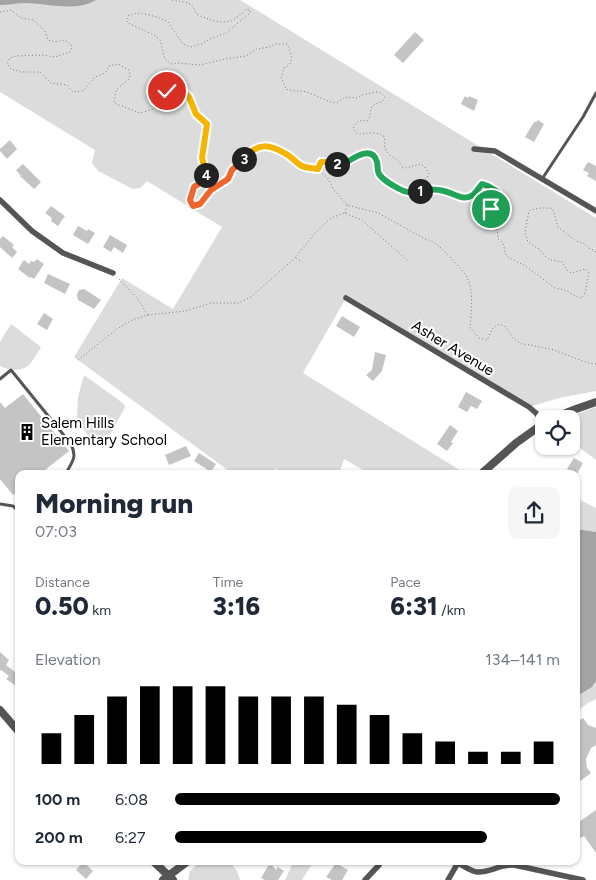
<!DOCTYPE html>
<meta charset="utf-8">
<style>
body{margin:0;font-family:Figtree,sans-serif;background:#f6f6f7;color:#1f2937;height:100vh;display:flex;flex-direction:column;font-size:19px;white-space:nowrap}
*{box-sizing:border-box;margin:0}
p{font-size:16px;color:#747a83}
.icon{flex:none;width:28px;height:28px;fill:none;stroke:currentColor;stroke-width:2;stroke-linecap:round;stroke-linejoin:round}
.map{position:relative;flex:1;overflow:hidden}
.side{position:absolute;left:15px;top:470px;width:565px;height:395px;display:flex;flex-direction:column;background:#fff;border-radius:10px;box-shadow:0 1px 4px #0004}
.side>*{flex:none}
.controls{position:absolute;left:535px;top:410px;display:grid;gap:10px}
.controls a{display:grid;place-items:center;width:45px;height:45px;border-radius:10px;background:#fff;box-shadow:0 1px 4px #0004;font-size:25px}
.pin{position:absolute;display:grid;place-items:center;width:42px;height:42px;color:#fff;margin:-21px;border:2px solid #fff;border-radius:50%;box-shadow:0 1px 5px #0007}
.km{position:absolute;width:25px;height:25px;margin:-12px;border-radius:50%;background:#222;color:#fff;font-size:14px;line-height:25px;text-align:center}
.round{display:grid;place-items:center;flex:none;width:52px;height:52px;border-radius:10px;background:#f6f6f7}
.overview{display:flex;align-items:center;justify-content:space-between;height:85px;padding:0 20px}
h1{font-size:28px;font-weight:800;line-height:38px}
.figures{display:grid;grid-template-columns:repeat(3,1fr);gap:8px;height:85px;padding:5px 20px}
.figures div{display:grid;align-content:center}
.figures b{font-size:25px;font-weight:800}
.figures small{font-size:14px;font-weight:400}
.figures p{font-size:14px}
.chart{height:140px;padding:10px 20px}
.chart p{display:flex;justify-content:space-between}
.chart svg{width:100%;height:90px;margin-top:5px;stroke:#000;stroke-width:6}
ul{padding:0 20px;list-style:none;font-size:16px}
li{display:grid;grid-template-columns:80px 60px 1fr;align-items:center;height:38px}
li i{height:12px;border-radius:6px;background:#000}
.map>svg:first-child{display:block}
.green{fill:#dcdcdc}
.water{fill:#a3a3a3}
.building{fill:#c4c4c4}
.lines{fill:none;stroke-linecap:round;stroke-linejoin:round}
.path{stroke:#777;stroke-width:1;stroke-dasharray:1 2.5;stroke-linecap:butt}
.service{stroke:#555;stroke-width:3}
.minor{stroke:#555;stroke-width:5.5}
.tertiary{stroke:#555;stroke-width:8}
.split-1-casing{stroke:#fff;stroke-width:10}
.split-2-casing{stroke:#fff;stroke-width:10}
.split-3-casing{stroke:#fff;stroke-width:10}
.split-4-casing{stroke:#fff;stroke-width:10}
.split-5-casing{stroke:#fff;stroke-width:10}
.split-1{stroke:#22a559;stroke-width:6}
.split-2{stroke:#22a559;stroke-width:6}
.split-3{stroke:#f5b400;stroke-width:6}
.split-4{stroke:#f0652b;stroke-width:6}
.split-5{stroke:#f5b400;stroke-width:6}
.labels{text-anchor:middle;stroke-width:4;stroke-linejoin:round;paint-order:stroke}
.street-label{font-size:15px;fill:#000;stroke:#fff}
.poi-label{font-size:15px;fill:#000;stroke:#fff;text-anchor:start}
</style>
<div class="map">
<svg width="596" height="880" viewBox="0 0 596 880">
<rect width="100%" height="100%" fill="#fff"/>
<!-- green -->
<g class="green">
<polygon points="0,0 240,0 596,218 596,391 559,398 529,407 346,298 303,373 466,474 370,474 344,459 339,474 284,474 276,468 273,474 233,474 74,357 122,278 173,309 222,227 147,181 140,188 133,189 98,171 92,163 95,150 0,92"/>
<path d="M 11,324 L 41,347 C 38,352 34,359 30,364 C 22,372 9,371 0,366 L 0,342 Z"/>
<polygon points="84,375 124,404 125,407 103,448 88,436 77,418 78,397"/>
<polygon points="596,407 596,460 571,441 571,419 563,419"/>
<polygon points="576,498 596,508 596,532 576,529"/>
<polygon points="596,681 596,699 588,703 576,712 576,697 592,687"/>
<polygon points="201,861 229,861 237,871 240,880 188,880 190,871"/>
<polygon points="294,861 314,861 302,880 285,880"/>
</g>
<!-- water -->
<g class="water">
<path d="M 0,0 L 96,0 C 75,12 50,4 27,3 C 18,3 9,5 0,5 Z"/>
<polygon points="576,529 596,532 596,681 592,687 576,697"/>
</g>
<!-- building -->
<g class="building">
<polygon points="415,32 424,40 403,63 394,55"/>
<polygon points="465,96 468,98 469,96 478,100 474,111 461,104"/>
<polygon points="538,120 544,124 534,142 525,137 534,122 536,122"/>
<polygon points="10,140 17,149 7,159 0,151 0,149"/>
<polygon points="588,162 596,166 596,181 587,176 589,173 583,170"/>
<polygon points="23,164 41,182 34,189 20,176 21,176 16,170"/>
<polygon points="51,206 65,216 58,226 51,221 52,218 45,213"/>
<polygon points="78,226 87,231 88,229 95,233 88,244 73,235"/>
<polygon points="110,235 127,245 123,253 114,247 111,252 103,247"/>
<polygon points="3,236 14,245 12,247 17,252 12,258 0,247 0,239"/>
<polygon points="37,259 44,264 34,279 31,277 30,278 18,269 24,260 29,264 31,261 34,262"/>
<polygon points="48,274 70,284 65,294 44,283"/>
<polygon points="84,289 101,300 94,309 78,300 77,295 79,290"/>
<polygon points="44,313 53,319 47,330 37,324"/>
<polygon points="342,316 360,327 354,337 336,326"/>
<polygon points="375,352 386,355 382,371 373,381 366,375 372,370"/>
<polygon points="466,392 482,401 477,409 471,406 467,412 458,407"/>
<polygon points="23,394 69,451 40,474 19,474 19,491 13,495 0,479 0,402 5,408"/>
<polygon points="450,425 458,431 451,442 453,443 447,451 437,444"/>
<polygon points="186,446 191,456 169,465 165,455"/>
<polygon points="199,453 216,464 211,472 194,461"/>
<polygon points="574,458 583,463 577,474 567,474 569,470 567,469"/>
<polygon points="0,652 9,660 6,665 19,675 19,688 6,679 9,676 1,670 0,671"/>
<polygon points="583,718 588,725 596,728 596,745 591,748 586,759 587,768 591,773 579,782 576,778 576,748 577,749 576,723"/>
<polygon points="596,810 596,853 584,836 581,838 576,831 576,824"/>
<polygon points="83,862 93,871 86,879 76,870"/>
<polygon points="336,863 348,870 342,880 332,880 326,877"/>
<polygon points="272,865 276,870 278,867 284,871 278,880 265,880 261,878 268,866"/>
</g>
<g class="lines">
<!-- path -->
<g class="path">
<path d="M 172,0 C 185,3 192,0 196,14 C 217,23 229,28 246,9 L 250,10 L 250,13 L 226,33 L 210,39 L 201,44 L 191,47 L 183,44 L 168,22 L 157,17 L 140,13 L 129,15 L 126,20 L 128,23 L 154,35 L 160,40 L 165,59 L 171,64 L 178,63 L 200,65 L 225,59 L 246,56 L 257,49 L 270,47 L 275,44 L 287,44 C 291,53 296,63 284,68 L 281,77 L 286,89 C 292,92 299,90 306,92 C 317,95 326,102 337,103 L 345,97 L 356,98 L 362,95 L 376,92 L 381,93 L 385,97 L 382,102 C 368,105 372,109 369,120 C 360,122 357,118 353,129 C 359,137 362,133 370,133 C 374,132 379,134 383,135 C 387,142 382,145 387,152 C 392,158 399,159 402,167 L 406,168 L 420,164 L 424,166 L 429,174 L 427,178 L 407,192"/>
<polyline points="0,12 11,10 21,18 33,20 45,31 48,40 54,42 65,40 72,46 70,52 55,57 42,55 16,56 10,58 7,64 11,69 21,72 40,72 51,83 67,85 73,92 83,91 95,77 105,73 109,66 118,64 129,70 130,78 116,90 114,103 140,113 154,109 167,91 174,88 183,89 184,92 189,97 196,114 207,124 202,158 207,173 204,180 195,187 190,200 193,206 200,204 211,190 228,179 232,170 241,163 247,155 263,145 269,146 286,154 303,167 317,169"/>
<polyline points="345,213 347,205"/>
<path d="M 596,252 L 589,248 L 583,243 L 576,241 L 558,227 L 553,209 C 547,207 534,208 529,211 L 525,233 L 528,242 L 539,249 L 545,256 L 550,260 L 562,262 L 567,270 L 571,273 L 586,269 L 589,273 L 585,293 L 582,298 L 577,297 L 565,290 L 555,288 L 524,265 L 509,258 L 505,253 L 504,246 L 502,242 L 498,239 L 497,225 L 489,220 C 488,205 517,191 482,185 C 477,189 476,195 469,198 C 461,200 451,192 443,191 C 439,190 433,188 428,189 C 424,189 421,191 417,192 C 406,194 394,188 386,181 C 383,179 379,175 378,172 C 375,165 380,156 369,154 C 359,151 350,160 342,165 L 330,162 L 321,162 L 318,169 L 319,171 L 327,177 L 334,190 L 347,205 L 378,213 L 425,239 C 437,242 442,249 450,257 C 455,264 464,270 467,278 C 474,290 471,314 470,328 L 479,338 L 487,340 L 493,328 L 499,324 L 506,327 L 514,339 L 522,344 L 531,345 L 554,350 L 588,363 L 596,364"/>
<polyline points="296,258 302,262"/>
<polyline points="148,315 185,311 211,303 239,303 251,297 295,258 315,233 331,218 344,213 362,220 408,261"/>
<polyline points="78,360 117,329 132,320 148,315 137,298 117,277"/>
</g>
<!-- service -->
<g class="service">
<polyline points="542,179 583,117 596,93"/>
<path d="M 0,379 L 11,370 L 71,444 C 77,457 73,461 66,473 L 67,474"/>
<polyline points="0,504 13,506 19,512"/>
</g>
<!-- minor -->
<g class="minor">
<polyline points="474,149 495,151 596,211"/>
<polyline points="0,200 32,231 63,253 113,273"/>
<polyline points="346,298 529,407 536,413 543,423"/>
<path d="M 458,863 C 464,866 470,871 477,872 C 489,873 501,864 514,865 L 583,880"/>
<polyline points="365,880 379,865"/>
<polyline points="448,880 459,861"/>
</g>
<!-- tertiary -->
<g class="tertiary">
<polyline points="551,419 576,409 596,402"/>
<polyline points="481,474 516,443 544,423"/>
<polyline points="0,710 19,732"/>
<polyline points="153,861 173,880"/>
<polyline points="163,880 188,861"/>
</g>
</g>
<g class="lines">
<!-- split-1 casing -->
<g class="split-1-casing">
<path id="split-1" d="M 420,191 C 429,189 436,189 444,191 C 453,193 463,201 471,196 C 476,194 478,188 482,184 L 488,186 L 498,192 C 501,199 497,204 491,209"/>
</g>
<!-- split-2 casing -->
<g class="split-2-casing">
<path id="split-2" d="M 337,164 L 342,165 C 351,160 372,143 377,162 C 378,166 377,170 379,174 C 383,180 389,183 394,186 C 404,192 410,194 420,191"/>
</g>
<!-- split-3 casing -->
<g class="split-3-casing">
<path id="split-3" d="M 244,159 C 258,142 269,144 286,154 C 292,157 296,163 302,166 C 306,168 313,168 318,169 L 321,162 L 330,162 L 337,164"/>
</g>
<!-- split-4 casing -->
<g class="split-4-casing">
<polyline id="split-4" points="206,175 204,180 194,187 190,200 193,206 200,204 211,190 228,179 232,170 244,159"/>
</g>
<!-- split-5 casing -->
<g class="split-5-casing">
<polyline id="split-5" points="167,91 174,88 183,89 184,92 189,97 196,114 207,124 202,158 206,173 206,175"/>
</g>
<!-- split-1 -->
<use href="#split-1" class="split-1"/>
<!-- split-2 -->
<use href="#split-2" class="split-2"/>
<!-- split-3 -->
<use href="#split-3" class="split-3"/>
<!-- split-4 -->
<use href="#split-4" class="split-4"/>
<!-- split-5 -->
<use href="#split-5" class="split-5"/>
</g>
<!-- icons -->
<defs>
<g id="building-bare" transform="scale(1.35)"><path d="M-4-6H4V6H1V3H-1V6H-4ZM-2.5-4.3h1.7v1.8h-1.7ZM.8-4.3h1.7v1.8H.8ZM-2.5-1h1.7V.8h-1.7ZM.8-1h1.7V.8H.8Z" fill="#000" stroke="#fff" stroke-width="2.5" paint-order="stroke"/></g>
</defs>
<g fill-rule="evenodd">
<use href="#building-bare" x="27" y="432"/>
</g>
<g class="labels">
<!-- street labels -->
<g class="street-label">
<text transform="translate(453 348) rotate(31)" y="5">Asher Avenue</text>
</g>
<!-- poi labels -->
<g class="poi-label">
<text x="41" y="428">Salem Hills<tspan x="41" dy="17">Elementary School</tspan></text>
</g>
</g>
</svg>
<div class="controls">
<a><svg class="icon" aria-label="locate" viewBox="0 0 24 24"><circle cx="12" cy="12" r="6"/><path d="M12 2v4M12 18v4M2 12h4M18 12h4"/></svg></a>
</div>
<div class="pin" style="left:491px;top:209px;background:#1e9e55"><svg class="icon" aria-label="arrive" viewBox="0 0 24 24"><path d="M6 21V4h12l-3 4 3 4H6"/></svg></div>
<div class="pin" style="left:167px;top:91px;background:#d93025"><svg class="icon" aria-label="check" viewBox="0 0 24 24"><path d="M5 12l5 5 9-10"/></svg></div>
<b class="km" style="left:420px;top:191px">1</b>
<b class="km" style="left:337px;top:164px">2</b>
<b class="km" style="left:244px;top:159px">3</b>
<b class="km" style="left:206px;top:175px">4</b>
<section class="side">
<div class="overview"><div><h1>Morning run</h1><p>07:03</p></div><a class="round"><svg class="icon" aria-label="share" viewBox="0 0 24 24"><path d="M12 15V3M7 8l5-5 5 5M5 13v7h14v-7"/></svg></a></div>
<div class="figures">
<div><p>Distance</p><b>0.50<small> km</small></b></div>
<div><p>Time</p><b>3:16</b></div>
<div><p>Pace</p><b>6:31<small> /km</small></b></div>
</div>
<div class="chart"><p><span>Elevation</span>134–141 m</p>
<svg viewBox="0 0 160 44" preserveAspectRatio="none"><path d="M5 44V29M15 44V20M25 44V11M35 44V6M45 44V6M55 44V6M65 44V11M75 44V11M85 44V11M95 44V15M105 44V20M115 44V29M125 44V33M135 44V38M145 44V38M155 44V33"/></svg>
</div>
<ul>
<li><b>100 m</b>6:08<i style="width:100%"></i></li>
<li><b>200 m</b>6:27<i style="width:81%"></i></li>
</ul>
</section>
</div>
